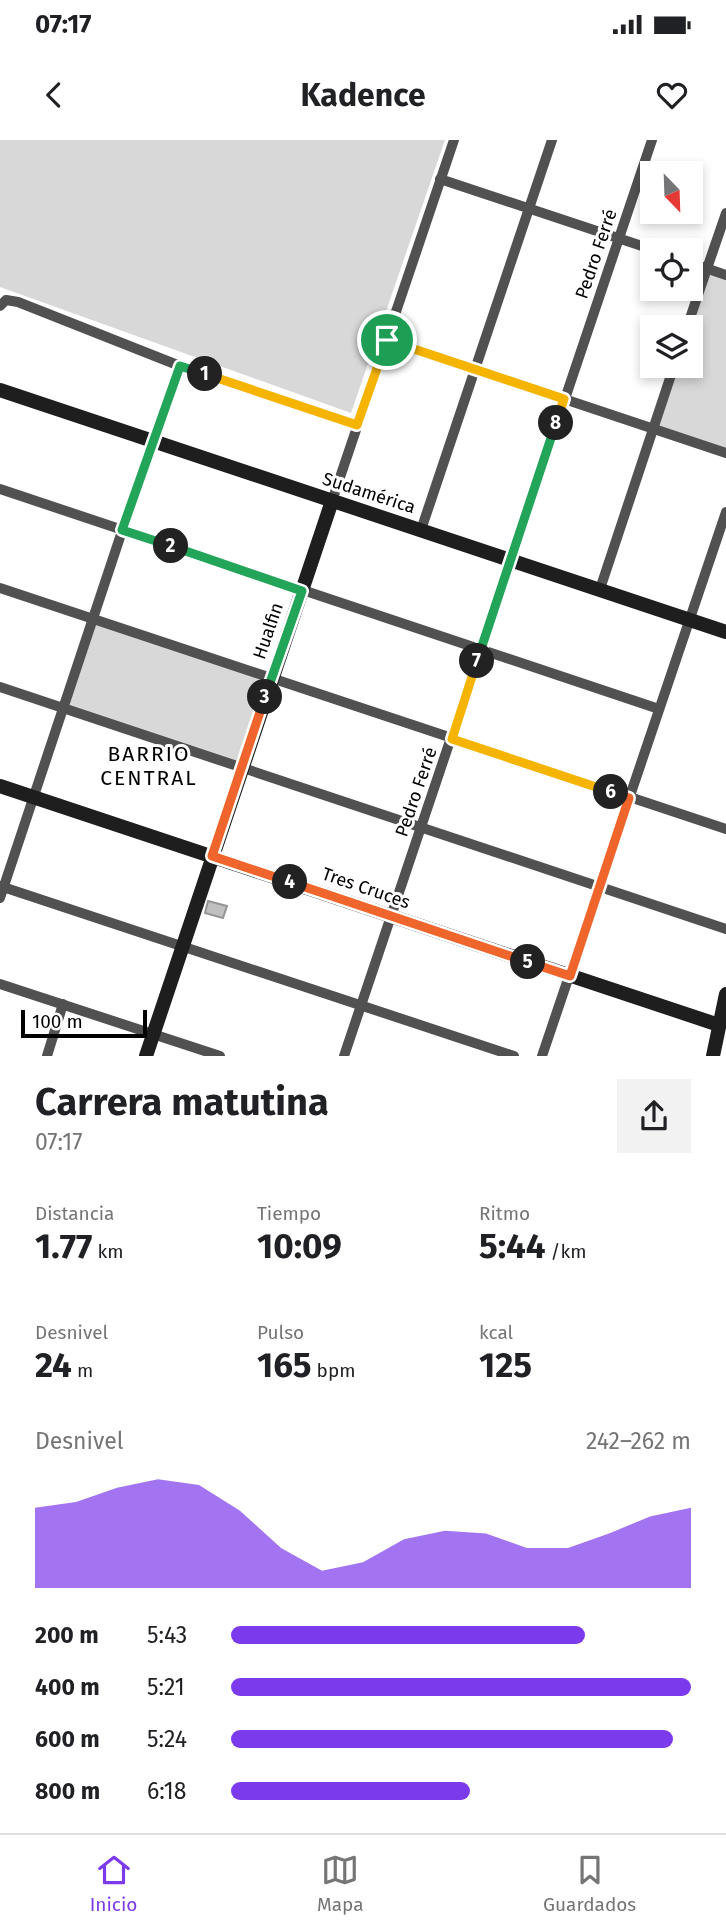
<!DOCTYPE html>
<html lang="es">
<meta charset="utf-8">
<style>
body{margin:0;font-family:"Fira Sans",sans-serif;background:#f2f2f2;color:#202124;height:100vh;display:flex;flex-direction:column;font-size:26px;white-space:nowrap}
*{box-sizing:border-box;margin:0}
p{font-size:23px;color:#757577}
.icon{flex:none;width:38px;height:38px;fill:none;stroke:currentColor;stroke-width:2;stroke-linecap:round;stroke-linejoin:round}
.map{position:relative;height:916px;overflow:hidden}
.drawer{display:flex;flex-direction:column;background:#fff;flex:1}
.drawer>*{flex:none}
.needle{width:46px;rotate:157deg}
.controls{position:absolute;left:640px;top:21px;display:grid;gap:14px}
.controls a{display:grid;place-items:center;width:63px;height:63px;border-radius:0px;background:#fff;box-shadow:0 4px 10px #0003;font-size:35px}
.scale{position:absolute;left:21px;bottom:18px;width:126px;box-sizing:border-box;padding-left:7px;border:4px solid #000;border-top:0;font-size:19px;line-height:24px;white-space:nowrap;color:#000;-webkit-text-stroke:5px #fff;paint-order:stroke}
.pin{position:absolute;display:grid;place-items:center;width:60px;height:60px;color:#fff;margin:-30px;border:4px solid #fff;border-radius:50%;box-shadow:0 2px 7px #0007}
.km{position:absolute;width:35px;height:35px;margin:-18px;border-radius:50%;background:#222;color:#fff;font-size:19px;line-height:35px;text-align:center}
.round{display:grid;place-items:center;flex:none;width:74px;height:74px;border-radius:0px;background:#f2f2f2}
.summary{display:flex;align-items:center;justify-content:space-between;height:119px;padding:0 35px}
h1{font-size:38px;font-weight:700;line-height:52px}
.metrics{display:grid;grid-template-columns:repeat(3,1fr);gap:10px;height:119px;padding:7px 35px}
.metrics div{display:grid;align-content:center}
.metrics b{font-size:35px;font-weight:700}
.metrics small{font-size:19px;font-weight:400}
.metrics p{font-size:19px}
.chart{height:196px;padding:14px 35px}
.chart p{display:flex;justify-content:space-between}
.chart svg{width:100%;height:126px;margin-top:7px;fill:#7c3aed;opacity:.7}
ul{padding:0 35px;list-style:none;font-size:23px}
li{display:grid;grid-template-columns:112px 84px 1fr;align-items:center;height:52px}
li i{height:18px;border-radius:9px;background:#7c3aed}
.status{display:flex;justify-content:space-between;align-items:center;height:49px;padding:0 35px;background:#fff;direction:ltr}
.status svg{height:19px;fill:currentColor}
header{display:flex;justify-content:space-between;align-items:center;height:91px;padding:0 35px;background:#fff;font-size:32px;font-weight:700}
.tabs{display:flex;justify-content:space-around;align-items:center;height:98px;border-top:2px solid #e0e0e0;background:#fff;font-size:19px;color:#757577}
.tabs a{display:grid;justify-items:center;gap:4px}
.tabs .current{color:#7c3aed}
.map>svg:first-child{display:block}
.green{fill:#d8d8d8}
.building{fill:#c0c0c0;stroke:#959595;stroke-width:2}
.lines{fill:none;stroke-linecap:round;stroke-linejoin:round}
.street{stroke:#515151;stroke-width:10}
.secondary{stroke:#1e1e1e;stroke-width:14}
.split-1-casing{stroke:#fff;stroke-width:14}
.split-2-casing{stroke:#fff;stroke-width:14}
.split-3-casing{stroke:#fff;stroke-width:14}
.split-4-casing{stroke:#fff;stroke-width:14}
.split-5-casing{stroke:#fff;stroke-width:14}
.split-6-casing{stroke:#fff;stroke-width:14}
.split-7-casing{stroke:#fff;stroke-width:14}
.split-8-casing{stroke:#fff;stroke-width:14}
.split-9-casing{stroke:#fff;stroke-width:14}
.split-1{stroke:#f5b400;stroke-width:9}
.split-2{stroke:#22a559;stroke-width:9}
.split-3{stroke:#22a559;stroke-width:9}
.split-4{stroke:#f0652b;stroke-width:9}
.split-5{stroke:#f0652b;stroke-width:9}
.split-6{stroke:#f0652b;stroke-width:9}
.split-7{stroke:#f5b400;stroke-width:9}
.split-8{stroke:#22a559;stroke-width:9}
.split-9{stroke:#f5b400;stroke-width:9}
.labels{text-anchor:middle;stroke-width:6;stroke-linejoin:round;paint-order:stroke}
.street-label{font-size:18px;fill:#000;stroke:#fff}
.quarter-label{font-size:21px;letter-spacing:2px;fill:#000;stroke:#fff}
</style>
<div class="status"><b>07:17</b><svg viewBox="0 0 49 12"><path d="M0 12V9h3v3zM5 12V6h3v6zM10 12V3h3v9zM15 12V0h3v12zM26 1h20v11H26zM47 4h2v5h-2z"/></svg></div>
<header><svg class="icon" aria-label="back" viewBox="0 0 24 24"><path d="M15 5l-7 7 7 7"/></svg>Kadence<svg class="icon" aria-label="heart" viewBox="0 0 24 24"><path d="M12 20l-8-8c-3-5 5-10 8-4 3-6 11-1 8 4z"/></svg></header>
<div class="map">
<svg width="726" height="916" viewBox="0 0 726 916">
<rect width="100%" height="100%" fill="#fff"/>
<!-- green -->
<g class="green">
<polygon points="0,0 445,0 351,273 0,147"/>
<polygon points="707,128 726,135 726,313 652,288 674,226 691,226 691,187"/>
<polygon points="93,479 272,538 241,628 63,568"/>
</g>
<!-- building -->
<polygon class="building" points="208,761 227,766 223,778 205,773"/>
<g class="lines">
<!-- street -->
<g class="street">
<polyline points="440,39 654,110"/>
<polyline points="691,123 726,135"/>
<polyline points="0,166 6,160 18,162 180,226 357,285"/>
<polyline points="687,187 726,73"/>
<polyline points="387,200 726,313"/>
<polyline points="0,349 659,569"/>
<polyline points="332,361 454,0"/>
<polyline points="421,390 552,0"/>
<polyline points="0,448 726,689"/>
<polyline points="600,449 674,226"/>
<polyline points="0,547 726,789"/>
<polyline points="0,746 514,916"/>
<polyline points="0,758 152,301 180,226"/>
<polyline points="0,844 220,916"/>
<polyline points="47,916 63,864"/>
<polyline points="344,916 652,0"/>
<polyline points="542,916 726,372"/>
</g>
<!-- secondary -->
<g class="secondary">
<polyline points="0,250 726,492"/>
<polyline points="0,646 719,885"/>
<polyline points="146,916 332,361"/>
<polyline points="713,916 726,854"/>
</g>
</g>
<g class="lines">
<!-- split-1 casing -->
<g class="split-1-casing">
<polyline id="split-1" points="205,234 357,285 387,200"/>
</g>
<!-- split-2 casing -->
<g class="split-2-casing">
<polyline id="split-2" points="171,406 122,390 180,226 205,234"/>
</g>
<!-- split-3 casing -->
<g class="split-3-casing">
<polyline id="split-3" points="171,406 302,451 265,557"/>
</g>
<!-- split-4 casing -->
<g class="split-4-casing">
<polyline id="split-4" points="265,557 212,716 290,742"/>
</g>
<!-- split-5 casing -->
<g class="split-5-casing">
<polyline id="split-5" points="290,742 528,822"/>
</g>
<!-- split-6 casing -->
<g class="split-6-casing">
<polyline id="split-6" points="528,822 570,836 629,658 611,652"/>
</g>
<!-- split-7 casing -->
<g class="split-7-casing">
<polyline id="split-7" points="477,521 452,599 611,652"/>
</g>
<!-- split-8 casing -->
<g class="split-8-casing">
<polyline id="split-8" points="477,521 556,283"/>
</g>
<!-- split-9 casing -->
<g class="split-9-casing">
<polyline id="split-9" points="387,200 564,259 556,283"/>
</g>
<!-- split-1 -->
<use href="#split-1" class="split-1"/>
<!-- split-2 -->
<use href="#split-2" class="split-2"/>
<!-- split-3 -->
<use href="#split-3" class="split-3"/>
<!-- split-4 -->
<use href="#split-4" class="split-4"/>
<!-- split-5 -->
<use href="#split-5" class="split-5"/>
<!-- split-6 -->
<use href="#split-6" class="split-6"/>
<!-- split-7 -->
<use href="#split-7" class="split-7"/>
<!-- split-8 -->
<use href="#split-8" class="split-8"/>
<!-- split-9 -->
<use href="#split-9" class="split-9"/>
</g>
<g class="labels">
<!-- street labels -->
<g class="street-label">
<text transform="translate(596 114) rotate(-71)" y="6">Pedro Ferré</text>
<text transform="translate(369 353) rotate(18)" y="6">Sudamérica</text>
<text transform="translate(268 491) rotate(-71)" y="6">Hualfin</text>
<text transform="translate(416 652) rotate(-71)" y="6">Pedro Ferré</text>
<text transform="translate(366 748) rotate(19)" y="6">Tres Cruces</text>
</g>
<!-- quarter labels -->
<g class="quarter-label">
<text x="149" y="621">BARRIO<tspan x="149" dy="24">CENTRAL</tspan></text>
</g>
</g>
</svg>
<div class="controls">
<a><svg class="needle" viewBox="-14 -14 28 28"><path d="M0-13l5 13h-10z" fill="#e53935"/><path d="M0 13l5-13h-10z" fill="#757577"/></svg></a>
<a><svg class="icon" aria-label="locate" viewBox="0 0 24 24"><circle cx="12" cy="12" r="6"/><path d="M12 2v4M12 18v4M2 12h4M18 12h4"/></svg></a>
<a><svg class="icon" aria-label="layers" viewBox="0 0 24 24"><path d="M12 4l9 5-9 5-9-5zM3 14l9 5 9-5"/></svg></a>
</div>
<div class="scale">100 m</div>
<div class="pin" style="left:387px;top:200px;background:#1e9e55"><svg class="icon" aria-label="arrive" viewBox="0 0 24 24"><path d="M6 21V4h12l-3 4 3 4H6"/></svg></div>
<b class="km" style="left:205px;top:234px">1</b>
<b class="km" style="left:171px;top:406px">2</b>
<b class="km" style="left:265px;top:557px">3</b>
<b class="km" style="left:290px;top:742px">4</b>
<b class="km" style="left:528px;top:822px">5</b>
<b class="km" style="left:611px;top:652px">6</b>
<b class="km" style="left:477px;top:521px">7</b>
<b class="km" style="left:556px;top:283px">8</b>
</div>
<section class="drawer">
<div class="summary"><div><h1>Carrera matutina</h1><p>07:17</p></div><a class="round"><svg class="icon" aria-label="share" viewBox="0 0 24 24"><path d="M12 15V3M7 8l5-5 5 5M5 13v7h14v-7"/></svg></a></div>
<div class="metrics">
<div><p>Distancia</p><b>1.77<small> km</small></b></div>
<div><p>Tiempo</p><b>10:09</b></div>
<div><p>Ritmo</p><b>5:44<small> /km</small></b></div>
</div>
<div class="metrics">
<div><p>Desnivel</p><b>24<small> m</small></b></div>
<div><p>Pulso</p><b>165<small> bpm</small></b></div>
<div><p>kcal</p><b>125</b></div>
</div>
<div class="chart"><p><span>Desnivel</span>242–262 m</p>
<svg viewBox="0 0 160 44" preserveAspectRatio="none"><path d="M0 44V16L10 14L20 9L30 6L40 8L50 17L60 30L70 38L80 35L90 27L100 24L110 25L120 30L130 30L140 25L150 19L160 16V44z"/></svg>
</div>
<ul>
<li><b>200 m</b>5:43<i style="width:77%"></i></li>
<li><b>400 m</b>5:21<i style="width:100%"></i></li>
<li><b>600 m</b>5:24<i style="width:96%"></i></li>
<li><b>800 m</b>6:18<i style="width:52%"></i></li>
</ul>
</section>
<nav class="tabs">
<a class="current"><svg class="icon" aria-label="home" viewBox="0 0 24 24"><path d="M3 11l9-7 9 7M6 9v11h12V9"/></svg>Inicio</a>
<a><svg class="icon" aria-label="map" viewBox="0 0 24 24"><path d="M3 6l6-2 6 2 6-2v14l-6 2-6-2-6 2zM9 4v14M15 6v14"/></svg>Mapa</a>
<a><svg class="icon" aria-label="saved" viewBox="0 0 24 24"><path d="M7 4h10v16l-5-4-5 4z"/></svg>Guardados</a>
</nav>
